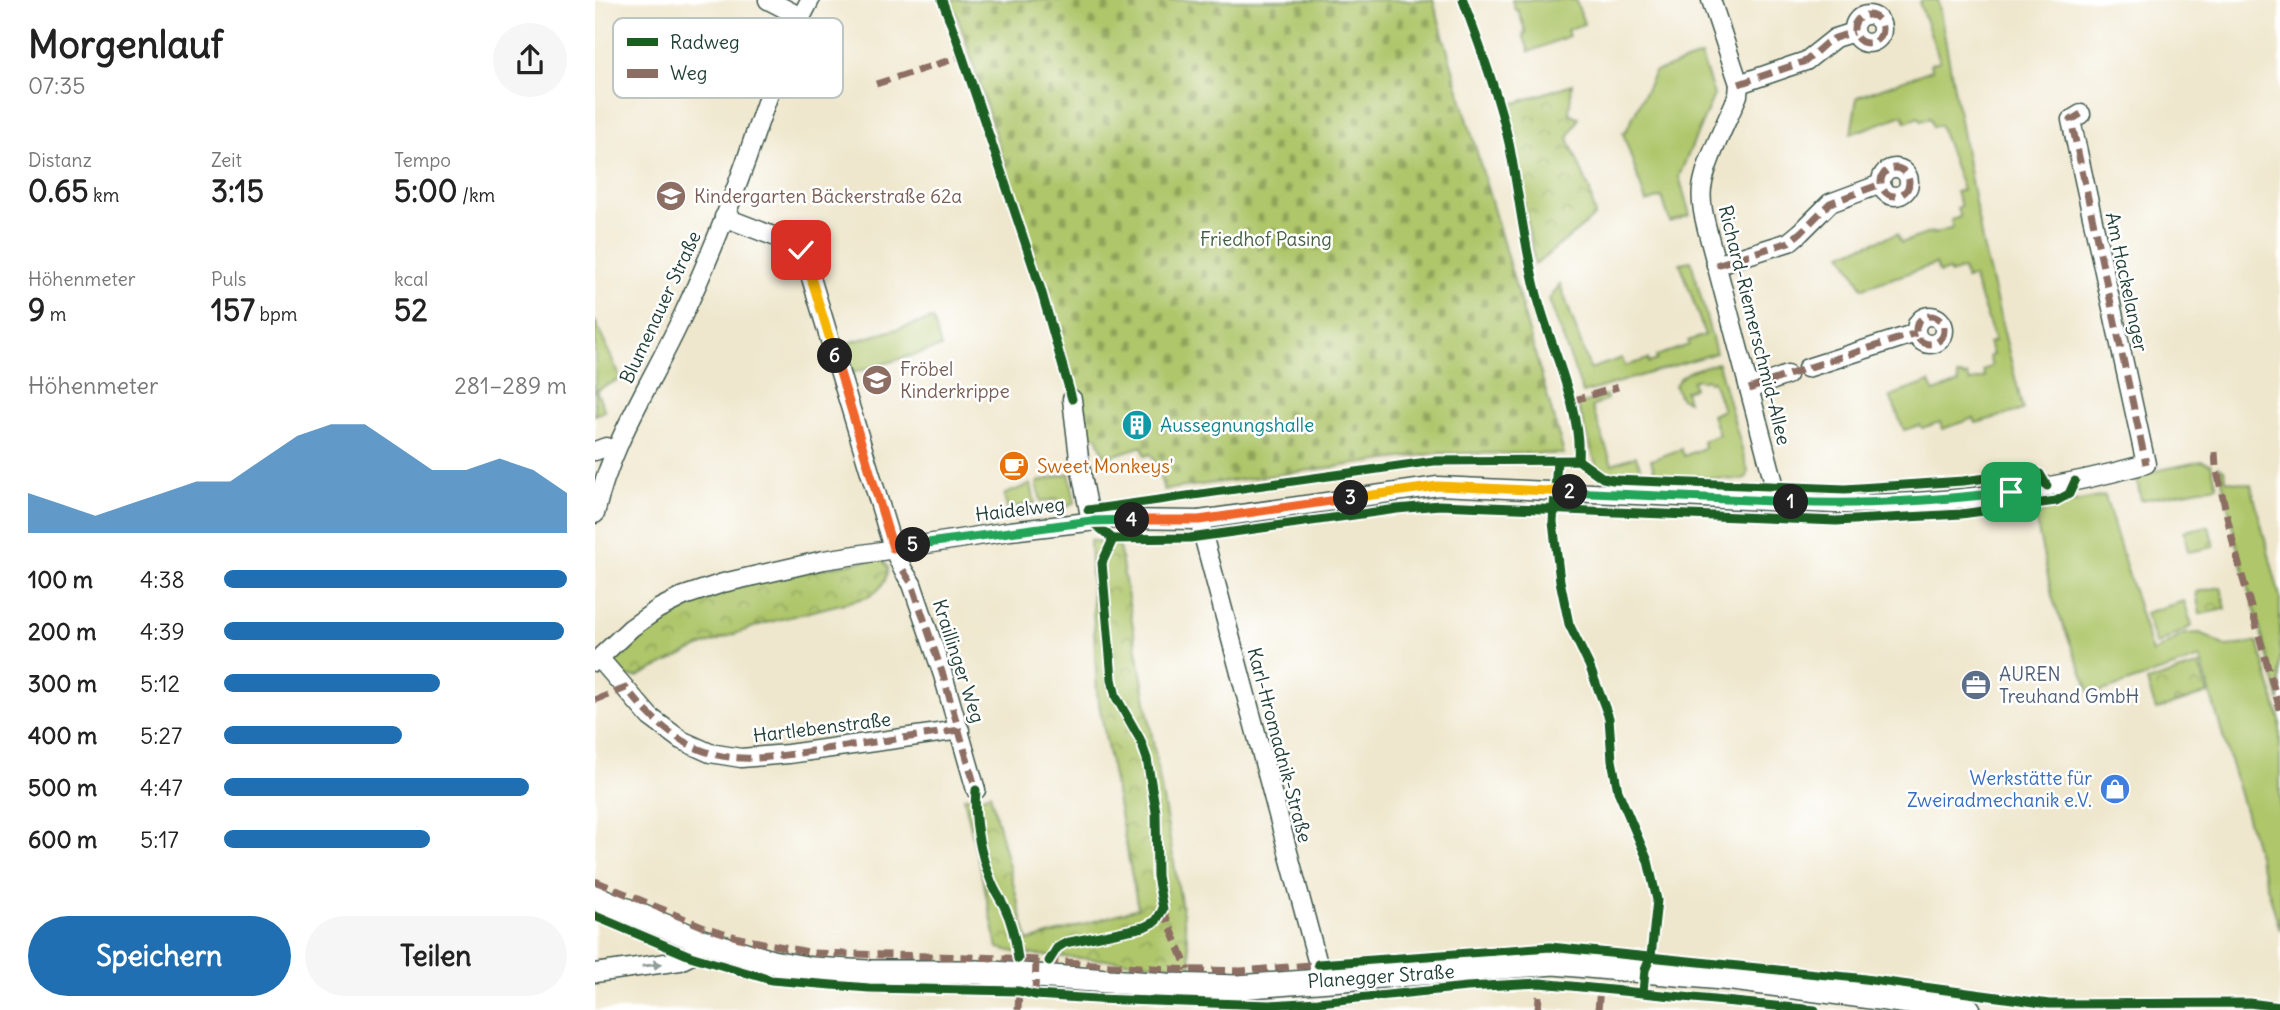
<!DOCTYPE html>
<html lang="de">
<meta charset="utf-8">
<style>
body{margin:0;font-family:Delius,sans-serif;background:#f6f6f6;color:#222;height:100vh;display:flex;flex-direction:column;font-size:26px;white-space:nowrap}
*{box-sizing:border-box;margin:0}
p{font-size:23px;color:#767676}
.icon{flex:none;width:38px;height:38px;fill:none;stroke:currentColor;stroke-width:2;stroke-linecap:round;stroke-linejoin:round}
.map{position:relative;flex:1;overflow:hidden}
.side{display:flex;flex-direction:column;background:#fff;width:595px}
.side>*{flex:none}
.pin{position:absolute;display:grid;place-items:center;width:60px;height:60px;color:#fff;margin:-30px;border-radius:14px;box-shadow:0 4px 10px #0006}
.km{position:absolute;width:35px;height:35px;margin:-18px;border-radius:50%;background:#222;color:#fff;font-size:19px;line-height:35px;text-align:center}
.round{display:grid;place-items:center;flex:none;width:74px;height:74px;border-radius:37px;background:#f6f6f6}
.headline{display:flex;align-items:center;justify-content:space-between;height:119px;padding:0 28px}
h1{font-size:38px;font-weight:700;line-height:52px}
.metrics{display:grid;grid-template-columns:repeat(3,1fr);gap:10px;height:119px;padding:7px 28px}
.metrics div{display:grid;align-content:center}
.metrics b{font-size:30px;font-weight:700}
.metrics small{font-size:19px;font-weight:400}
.metrics p{font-size:19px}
.chart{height:196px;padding:14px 28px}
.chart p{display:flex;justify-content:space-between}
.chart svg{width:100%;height:126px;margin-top:7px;fill:#1f6fb2;opacity:.7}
.action{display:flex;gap:14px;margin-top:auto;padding:14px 28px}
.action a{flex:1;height:80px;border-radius:42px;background:#1f6fb2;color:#fff;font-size:28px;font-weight:700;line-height:80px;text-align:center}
.action a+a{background:#f6f6f6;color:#222}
ul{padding:0 28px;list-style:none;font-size:23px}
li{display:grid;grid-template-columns:112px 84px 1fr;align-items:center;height:52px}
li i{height:18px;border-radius:9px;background:#1f6fb2}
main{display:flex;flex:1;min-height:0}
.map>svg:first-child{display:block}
.green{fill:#afc66b;stroke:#678250;stroke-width:2}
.cemetery{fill:url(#cemetery-stones);stroke:#678250;stroke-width:2}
.park{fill:url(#park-crowns);stroke:#678250;stroke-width:2}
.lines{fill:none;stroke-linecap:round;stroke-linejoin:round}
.minor-casing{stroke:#3e564b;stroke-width:21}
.major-casing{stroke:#3e564b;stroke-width:26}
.minor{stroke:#fff;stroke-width:18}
.major{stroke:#fff;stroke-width:23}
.quiet{stroke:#8d6e63;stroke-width:7;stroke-dasharray:14 7;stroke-linecap:butt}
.cycleway-casing{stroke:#fff;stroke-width:13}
.cycleway{stroke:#1b5e20;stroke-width:9}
.oneway{fill:#8f9e9a}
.split-1-casing{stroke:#fff;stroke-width:14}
.split-2-casing{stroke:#fff;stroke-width:14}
.split-3-casing{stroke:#fff;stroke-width:14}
.split-4-casing{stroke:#fff;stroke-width:14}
.split-5-casing{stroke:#fff;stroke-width:14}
.split-6-casing{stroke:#fff;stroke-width:14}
.split-7-casing{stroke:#fff;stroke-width:14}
.split-1{stroke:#22a559;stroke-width:9}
.split-2{stroke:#22a559;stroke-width:9}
.split-3{stroke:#f5b400;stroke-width:9}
.split-4{stroke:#f0652b;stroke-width:9}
.split-5{stroke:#22a559;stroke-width:9}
.split-6{stroke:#f0652b;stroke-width:9}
.split-7{stroke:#f5b400;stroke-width:9}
.labels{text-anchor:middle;stroke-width:5;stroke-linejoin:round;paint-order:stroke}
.education-label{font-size:19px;fill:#785e54;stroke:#fff;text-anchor:start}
.park-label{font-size:19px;fill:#435f42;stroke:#fff}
.street-label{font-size:19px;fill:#1f3d34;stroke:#fff}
.culture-label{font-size:19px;fill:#0d838f;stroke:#fff;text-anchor:start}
.food-label{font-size:19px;fill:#c56008;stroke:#fff;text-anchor:start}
.service-label{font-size:19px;fill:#4e5e75;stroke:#fff;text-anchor:start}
.shop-label{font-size:19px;fill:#366cbe;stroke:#fff;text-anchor:end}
.key{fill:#fff;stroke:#bcc5c2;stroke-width:2}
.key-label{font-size:19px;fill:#1f3d34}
</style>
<main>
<section class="side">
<div class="headline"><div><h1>Morgenlauf</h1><p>07:35</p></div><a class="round"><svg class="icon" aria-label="share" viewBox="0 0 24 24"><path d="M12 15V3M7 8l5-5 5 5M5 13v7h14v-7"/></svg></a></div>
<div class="metrics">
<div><p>Distanz</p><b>0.65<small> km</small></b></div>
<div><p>Zeit</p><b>3:15</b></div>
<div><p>Tempo</p><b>5:00<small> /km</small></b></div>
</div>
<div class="metrics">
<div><p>Höhenmeter</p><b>9<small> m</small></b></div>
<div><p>Puls</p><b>157<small> bpm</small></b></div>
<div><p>kcal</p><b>52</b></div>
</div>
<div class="chart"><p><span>Höhenmeter</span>281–289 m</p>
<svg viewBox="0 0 160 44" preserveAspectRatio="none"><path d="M0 44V30L10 34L20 38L30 34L40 30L50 26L60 26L70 18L80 10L90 6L100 6L110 14L120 22L130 22L140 18L150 22L160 30V44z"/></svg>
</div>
<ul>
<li><b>100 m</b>4:38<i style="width:100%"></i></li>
<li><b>200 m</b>4:39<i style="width:99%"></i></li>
<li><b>300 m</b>5:12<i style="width:63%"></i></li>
<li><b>400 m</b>5:27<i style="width:52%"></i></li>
<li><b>500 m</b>4:47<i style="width:89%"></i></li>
<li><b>600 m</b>5:17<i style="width:60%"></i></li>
</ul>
<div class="action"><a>Speichern</a><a>Teilen</a></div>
</section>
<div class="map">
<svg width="1685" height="1010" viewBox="0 0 1685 1010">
<defs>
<pattern id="cemetery-stones" width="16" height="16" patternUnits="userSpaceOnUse" patternTransform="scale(1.75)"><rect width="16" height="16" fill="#afc66b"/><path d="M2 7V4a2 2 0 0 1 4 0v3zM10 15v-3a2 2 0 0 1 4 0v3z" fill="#8ea259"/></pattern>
<pattern id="park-crowns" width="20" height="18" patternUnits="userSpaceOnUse" patternTransform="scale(1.75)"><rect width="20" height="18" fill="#afc66b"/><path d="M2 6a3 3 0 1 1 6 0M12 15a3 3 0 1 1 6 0" fill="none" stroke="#8ea259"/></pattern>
</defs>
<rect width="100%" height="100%" fill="#fff"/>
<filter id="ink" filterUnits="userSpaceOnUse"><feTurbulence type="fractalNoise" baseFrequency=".0143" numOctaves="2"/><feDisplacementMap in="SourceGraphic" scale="14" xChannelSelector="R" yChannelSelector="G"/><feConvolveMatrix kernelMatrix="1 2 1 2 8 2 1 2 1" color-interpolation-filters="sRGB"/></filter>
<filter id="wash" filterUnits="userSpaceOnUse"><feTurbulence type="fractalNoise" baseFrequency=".00686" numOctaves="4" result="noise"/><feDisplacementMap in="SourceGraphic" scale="28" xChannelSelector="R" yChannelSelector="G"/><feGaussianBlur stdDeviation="1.57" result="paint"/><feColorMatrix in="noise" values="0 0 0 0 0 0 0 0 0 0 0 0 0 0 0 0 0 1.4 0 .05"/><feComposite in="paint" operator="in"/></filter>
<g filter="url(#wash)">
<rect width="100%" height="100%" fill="#efe7cd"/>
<!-- green -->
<g class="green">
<polygon points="917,0 981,0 989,24 972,30 974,36 934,52 928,34 931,33 923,10 920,10"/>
<polygon points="1328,0 1343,0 1388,246 1428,410 1381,423 1379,418 1347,429 1345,422 1327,428 1325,425 1309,430 1295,396 1335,382 1339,392 1364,383 1362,376 1367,375 1368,377 1372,375 1375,382 1390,377 1388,370 1397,366 1394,357 1398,355 1394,343 1400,341 1378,277 1371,279 1368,269 1355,274 1354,270 1344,273 1341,264 1268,288 1247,253 1302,234 1306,243 1337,232 1338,234 1358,228 1356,220 1365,217 1362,208 1366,206 1361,192 1368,190 1345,125 1338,127 1335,118 1326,121 1324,117 1311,122 1308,115 1256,134 1262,97 1337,70 1335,64 1345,61 1324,2"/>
<polygon points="1106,56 1119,95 1084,176 1095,215 1075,222 1067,197 1051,202 1028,133 1031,131 1060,72"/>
<polygon points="1096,261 1121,353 988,393 954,300 965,284 995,369 1027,358 1030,366 1053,359 1054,363 1062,360 1061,356 1094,345 1093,341 1110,335 1085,263"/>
<polygon points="338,319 346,347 257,373 249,344"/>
<polygon points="0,321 26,379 1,390 10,411 0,415"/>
<path d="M 1123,363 L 1153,471 L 1152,477 L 1148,480 L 1061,475 L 1056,460 L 1086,449 L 1089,456 L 1109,448 L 1108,441 L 1124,435 L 1117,415 L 1128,410 L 1118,381 L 1114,382 L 1112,379 L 1106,381 L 1104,379 L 1097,381 L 1099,388 L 1090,391 L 1093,401 L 1085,398 L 1080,386 C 1087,369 1107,368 1123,363 Z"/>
<path d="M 1011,395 L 1012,399 L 997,407 L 1017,464 L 1041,456 L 1048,474 C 1032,474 1012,476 1001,464 L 983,405 Z"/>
<polygon points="1607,461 1616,464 1622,486 1546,500 1541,475"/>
<polygon points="1624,467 1629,470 1631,480 1656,485 1685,597 1685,701 1642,546"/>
<polygon points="474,473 480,502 466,510 463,499 446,502 442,483 443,482"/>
<polygon points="436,484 440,503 419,507 421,519 417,520 415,518 409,497 410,494"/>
<polygon points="1510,496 1557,653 1589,634 1605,633 1632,647 1663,642 1685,720 1685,930 1605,658 1496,695 1458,600 1440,516 1474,503"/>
<polygon points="1589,601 1597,626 1561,645 1550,613"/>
</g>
<!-- cemetery -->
<polygon class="cemetery" points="356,0 838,0 969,454 843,453 569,490 558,457 555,454 550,456 547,446 510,458 502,436 495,437 369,35"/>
<!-- park -->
<g class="park">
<polygon points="977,84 974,113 984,118 973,138 995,191 1000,216 940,265 911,106"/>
<polygon points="1614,526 1619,547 1593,552 1589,531"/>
<polygon points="495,540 524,546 597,966 428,954 403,948 369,797 387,796 395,793 433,941 543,908 502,693"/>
<path d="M 278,559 L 288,560 L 293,568 C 291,583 286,589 273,597 L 167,624 L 104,647 L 42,677 C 33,677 24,676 21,666 C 13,643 77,610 95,603 C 153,580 216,571 278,559 Z"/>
<polygon points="1626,587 1631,609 1605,614 1601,592"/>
<polygon points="1604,665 1613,693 1561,710 1552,682"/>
</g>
</g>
<g filter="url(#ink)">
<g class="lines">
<!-- minor casing -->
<g class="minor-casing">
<g id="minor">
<polyline points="173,0 206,17"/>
<path d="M 1116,0 L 1144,84 L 1143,95 C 1132,122 1111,160 1107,188 C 1105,204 1110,221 1114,237 L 1184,502"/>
<circle cx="1273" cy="29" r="14"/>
<polyline points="1193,67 1211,61 1240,38 1259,32"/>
<polyline points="1144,84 1188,69"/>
<circle cx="1300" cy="182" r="14"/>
<polyline points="129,217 199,244 210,258 298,548 308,570 317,584 348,675 381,790"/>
<polyline points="1121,265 1194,242 1206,232 1235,203 1286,184"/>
<circle cx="1335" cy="330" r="14"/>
<polyline points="1212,368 1321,333"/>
<polyline points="1154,389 1192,375"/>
<polyline points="477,399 485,466 496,521"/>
<polyline points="0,451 11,447 20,450"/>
<path d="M 0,514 C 16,442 58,381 88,315 C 112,264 133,211 152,158 C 170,104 188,50 215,0"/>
<polyline points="604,520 723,964 725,981"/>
<polyline points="5,659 55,717 86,740 115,753 146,758 193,754 365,730"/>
<path d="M 0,662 L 36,628 L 63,609 L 89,596 L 128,583 L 229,560 L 415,531 L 519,519 L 604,520 L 843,486 L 1239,504 C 1344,505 1450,492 1551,464 L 1476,120 L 1486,114"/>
<polyline points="0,973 85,961 95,956 104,940"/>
</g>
</g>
<!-- major casing -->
<g class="major-casing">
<polyline id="major" points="0,897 104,940 177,962 217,969 273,972 383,972 572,985 643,987 959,963 1138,979 1374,1010"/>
</g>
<!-- minor -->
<use href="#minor" class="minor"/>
<!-- major -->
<use href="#major" class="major"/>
<!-- quiet -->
<g class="quiet">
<circle cx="1273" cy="29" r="14"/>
<polyline points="281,84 368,56"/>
<polyline points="1144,84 1211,61 1231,43 1240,38 1259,32"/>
<polyline points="1486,114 1476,120 1551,464"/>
<circle cx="1300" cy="182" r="14"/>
<polyline points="1121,265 1194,242 1206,232 1235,203 1286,184"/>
<circle cx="1335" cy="330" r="14"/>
<polyline points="1154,389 1212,368 1321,333"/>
<polyline points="976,401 1023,387"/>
<polyline points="1620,452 1621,467 1639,547 1685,710"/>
<polyline points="308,570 317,584 348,675 381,790 380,796"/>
<path d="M 0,700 L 31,688 C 54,716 79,742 115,753 C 153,765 199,753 237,748 C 280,742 322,736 365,730"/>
<polyline points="0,881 107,926 144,938 218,953 412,958 573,969 646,971 727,964"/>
<polyline points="568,909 593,970"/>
<polyline points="440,995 441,960"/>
<polyline points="423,1010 424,991"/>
<polyline points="943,1010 945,983"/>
<polyline points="1003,1010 1005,988"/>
</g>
<!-- cycleway casing -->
<g class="cycleway-casing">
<g id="cycleway">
<polyline points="347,0 361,37 446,290 477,399"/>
<path d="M 868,0 C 885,47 903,94 914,143 C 924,194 929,245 942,295 C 955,347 987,408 983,460"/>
<polyline points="962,461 958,522 965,581 974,624 994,665 1014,718 1017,760 1023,791 1053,861 1062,900 1056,956 1050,970 1048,992"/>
<polyline points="493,510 839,461 983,460 1008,478 1018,480 1250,489 1368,481 1440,472 1445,474 1452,486"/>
<polyline points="496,521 518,539 595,538 802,509 844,505 1241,521 1366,514 1461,501 1474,494 1480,481"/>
<path d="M 381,790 C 378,819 385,854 396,881 C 399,890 405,898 409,906 C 417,922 421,941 423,959"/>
<polyline points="0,916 95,956 176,980 274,988 424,991 440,995 501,999 675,1005 723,1002 872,987 945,983 1220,1010"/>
<polyline points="454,961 462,948 470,943 549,927 561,921 568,909 562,876 561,812 552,759 545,739 521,697 517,679 507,563 518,539"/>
<polyline points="723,964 955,947 1262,978 1454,1004 1654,1003 1685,1007"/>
</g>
</g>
<!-- cycleway -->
<use href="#cycleway" class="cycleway"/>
</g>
<!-- one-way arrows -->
<defs><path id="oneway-solid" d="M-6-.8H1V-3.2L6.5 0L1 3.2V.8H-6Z" transform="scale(1.75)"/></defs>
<use class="oneway" href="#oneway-solid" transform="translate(57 965) rotate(-8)"/>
</g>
<g class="lines" filter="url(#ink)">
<!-- split-1 casing -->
<g class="split-1-casing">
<path id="split-1" d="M 1196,502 C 1270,506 1342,500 1416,492"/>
</g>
<!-- split-2 casing -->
<g class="split-2-casing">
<polyline id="split-2" points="975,492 1196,502"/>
</g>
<!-- split-3 casing -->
<g class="split-3-casing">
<polyline id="split-3" points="756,498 843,486 975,492"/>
</g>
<!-- split-4 casing -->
<g class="split-4-casing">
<polyline id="split-4" points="537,520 604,520 756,498"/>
</g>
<!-- split-5 casing -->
<g class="split-5-casing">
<polyline id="split-5" points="318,545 496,521 537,520"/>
</g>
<!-- split-6 casing -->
<g class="split-6-casing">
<polyline id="split-6" points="240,356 298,548 318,545"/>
</g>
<!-- split-7 casing -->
<g class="split-7-casing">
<polyline id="split-7" points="206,250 210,258 240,356"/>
</g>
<!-- split-1 -->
<use href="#split-1" class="split-1"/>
<!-- split-2 -->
<use href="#split-2" class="split-2"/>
<!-- split-3 -->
<use href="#split-3" class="split-3"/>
<!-- split-4 -->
<use href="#split-4" class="split-4"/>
<!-- split-5 -->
<use href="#split-5" class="split-5"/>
<!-- split-6 -->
<use href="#split-6" class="split-6"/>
<!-- split-7 -->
<use href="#split-7" class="split-7"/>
</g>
<!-- icons -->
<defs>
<g id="school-disc" transform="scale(1.575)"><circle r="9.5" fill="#8d6e63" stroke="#fff"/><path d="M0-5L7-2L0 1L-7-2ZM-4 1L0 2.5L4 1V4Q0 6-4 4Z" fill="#fff"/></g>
<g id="building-disc" transform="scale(1.575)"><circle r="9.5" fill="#0f9aa8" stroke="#fff"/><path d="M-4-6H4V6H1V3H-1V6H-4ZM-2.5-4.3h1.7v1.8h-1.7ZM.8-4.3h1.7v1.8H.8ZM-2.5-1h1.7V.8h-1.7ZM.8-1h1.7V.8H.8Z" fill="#fff"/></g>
<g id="cafe-disc" transform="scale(1.575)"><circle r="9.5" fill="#e8710a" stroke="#fff"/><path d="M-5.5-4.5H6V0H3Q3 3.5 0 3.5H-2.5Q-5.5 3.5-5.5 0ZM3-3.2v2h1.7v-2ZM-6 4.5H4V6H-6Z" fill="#fff"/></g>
<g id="office-disc" transform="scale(1.575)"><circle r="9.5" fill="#5c6f8a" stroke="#fff"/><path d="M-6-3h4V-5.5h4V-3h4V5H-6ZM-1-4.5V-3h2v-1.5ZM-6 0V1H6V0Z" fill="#fff"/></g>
<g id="shop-disc" transform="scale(1.575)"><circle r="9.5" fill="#3f7fe0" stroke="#fff"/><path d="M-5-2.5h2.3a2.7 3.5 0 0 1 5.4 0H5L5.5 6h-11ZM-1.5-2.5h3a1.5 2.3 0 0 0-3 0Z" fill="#fff"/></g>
</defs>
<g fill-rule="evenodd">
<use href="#school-disc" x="76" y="196"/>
<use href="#school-disc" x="282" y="380"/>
<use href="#building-disc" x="542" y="425"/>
<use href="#cafe-disc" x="419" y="466"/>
<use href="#office-disc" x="1381" y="685"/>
<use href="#shop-disc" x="1520" y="789"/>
</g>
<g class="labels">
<!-- education labels -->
<g class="education-label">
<text x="99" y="203">Kindergarten Bäckerstraße 62a</text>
<text x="305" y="376">Fröbel<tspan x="305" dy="22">Kinderkrippe</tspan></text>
</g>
<!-- park labels -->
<g class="park-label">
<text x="671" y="246">Friedhof Pasing</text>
</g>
<!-- street labels -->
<g class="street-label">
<text transform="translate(1532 282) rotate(78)" y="7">Am Hackelanger</text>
<text transform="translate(65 307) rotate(-65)" y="7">Blumenauer Straße</text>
<text transform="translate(1160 325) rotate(76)" y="7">Richard-Riemerschmid-Allee</text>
<text transform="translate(425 509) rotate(-7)" y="7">Haidelweg</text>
<text transform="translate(364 661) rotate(72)" y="7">Kraillinger Weg</text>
<text transform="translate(227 727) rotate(-7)" y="7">Hartlebenstraße</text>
<text transform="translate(685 745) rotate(75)" y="7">Karl-Hromadnik-Straße</text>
<text transform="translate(786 976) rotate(-4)" y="7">Planegger Straße</text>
</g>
<!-- culture labels -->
<g class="culture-label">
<text x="565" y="432">Aussegnungshalle</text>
</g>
<!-- food labels -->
<g class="food-label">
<text x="442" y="473">Sweet Monkeys'</text>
</g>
<!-- service labels -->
<g class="service-label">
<text x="1404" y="681">AUREN<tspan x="1404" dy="22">Treuhand GmbH</tspan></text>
</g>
<!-- shop labels -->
<g class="shop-label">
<text x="1497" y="785">Werkstätte für<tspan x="1497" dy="22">Zweiradmechanik e.V.</tspan></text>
</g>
</g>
<!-- legend -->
<rect x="18" y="18" width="230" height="80" rx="10" class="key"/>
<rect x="32" y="38" width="31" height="8" fill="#1b5e20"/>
<rect x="32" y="69" width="31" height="9" fill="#8d6e63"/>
<g class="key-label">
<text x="75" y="49">Radweg</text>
<text x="75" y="80">Weg</text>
</g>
</svg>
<div class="pin" style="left:1416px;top:492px;background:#1e9e55"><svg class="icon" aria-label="arrive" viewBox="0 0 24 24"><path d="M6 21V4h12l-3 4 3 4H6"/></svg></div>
<div class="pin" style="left:206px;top:250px;background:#d93025"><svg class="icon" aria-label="check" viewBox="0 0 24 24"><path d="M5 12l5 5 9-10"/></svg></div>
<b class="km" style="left:1196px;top:502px">1</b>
<b class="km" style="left:975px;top:492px">2</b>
<b class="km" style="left:756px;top:498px">3</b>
<b class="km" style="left:537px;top:520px">4</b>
<b class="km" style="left:318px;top:545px">5</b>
<b class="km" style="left:240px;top:356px">6</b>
</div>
</main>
